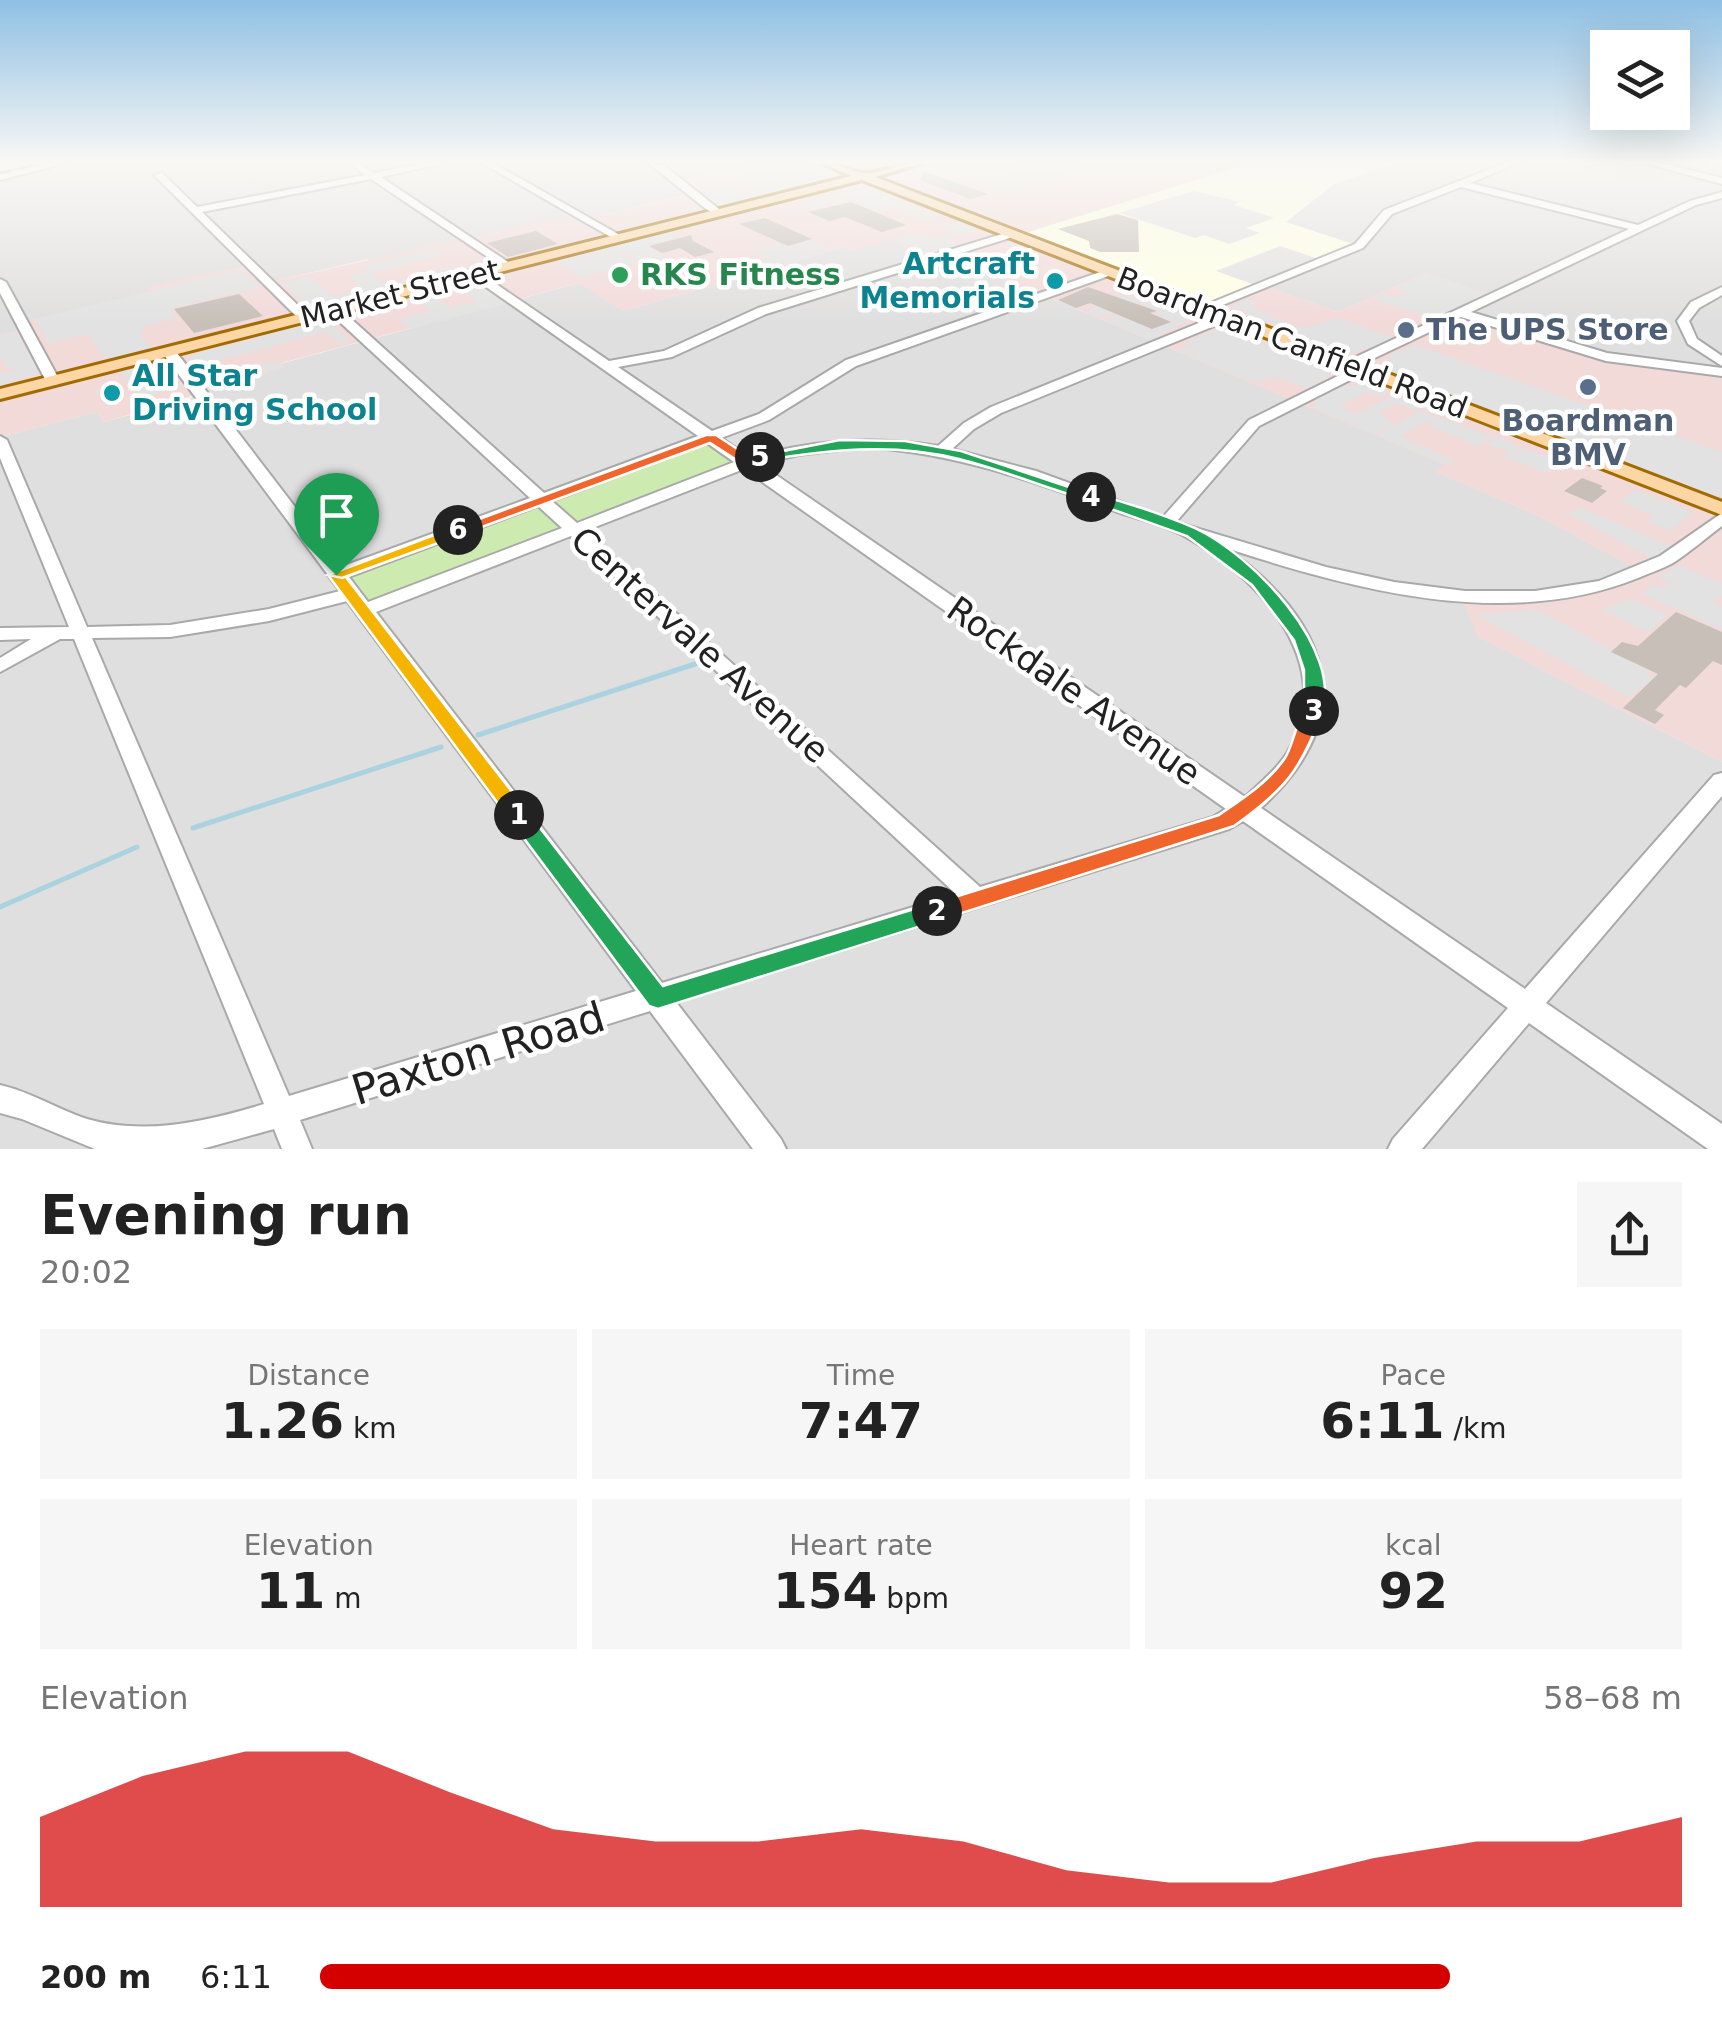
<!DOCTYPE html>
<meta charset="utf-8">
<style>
body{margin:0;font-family:"DejaVu Sans",sans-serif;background:#f6f6f6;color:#222;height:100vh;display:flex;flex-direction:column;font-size:38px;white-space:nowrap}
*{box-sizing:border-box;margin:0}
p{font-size:32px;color:#767676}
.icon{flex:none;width:55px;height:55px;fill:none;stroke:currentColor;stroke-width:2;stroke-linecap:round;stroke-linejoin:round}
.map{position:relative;height:1149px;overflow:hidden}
.sheet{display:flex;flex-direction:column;background:#fff;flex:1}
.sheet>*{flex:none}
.tools{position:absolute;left:1590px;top:30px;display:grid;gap:20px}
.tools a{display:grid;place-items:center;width:100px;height:100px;border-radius:0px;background:#fff;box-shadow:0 10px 40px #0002;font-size:50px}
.pin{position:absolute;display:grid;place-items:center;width:85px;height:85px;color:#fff;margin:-102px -42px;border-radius:50% 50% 50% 0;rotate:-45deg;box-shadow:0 0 10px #0007}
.pin .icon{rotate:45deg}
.km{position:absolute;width:50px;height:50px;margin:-25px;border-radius:50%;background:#222;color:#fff;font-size:28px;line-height:50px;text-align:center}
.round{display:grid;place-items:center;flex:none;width:105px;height:105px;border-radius:0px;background:#f6f6f6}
.summary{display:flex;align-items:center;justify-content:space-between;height:170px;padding:0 40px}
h1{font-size:55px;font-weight:600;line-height:75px}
.metrics{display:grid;grid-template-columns:repeat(3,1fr);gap:15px;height:170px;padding:10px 40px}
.metrics div{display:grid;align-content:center;border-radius:0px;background:#f6f6f6;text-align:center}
.metrics b{font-size:50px;font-weight:600}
.metrics small{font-size:28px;font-weight:400}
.metrics p{font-size:28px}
.chart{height:280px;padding:20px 40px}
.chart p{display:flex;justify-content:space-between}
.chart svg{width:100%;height:180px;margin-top:10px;fill:#d40000;opacity:.7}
ul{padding:0 40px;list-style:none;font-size:32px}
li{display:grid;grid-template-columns:160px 120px 1fr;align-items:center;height:75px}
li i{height:25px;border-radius:12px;background:#d40000}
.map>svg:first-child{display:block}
.residential{fill:#e0dfdf}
.commercial{fill:#f2dad9}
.education{fill:#ffffe5}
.grass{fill:#cdebb0}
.parking{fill:#e2e2e2}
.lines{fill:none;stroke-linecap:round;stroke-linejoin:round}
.stream{stroke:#aad3df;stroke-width:5}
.building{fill:#c7bfb8}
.minor-casing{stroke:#a9a9a9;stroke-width:4}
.major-casing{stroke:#a06b00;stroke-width:6}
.minor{fill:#fff;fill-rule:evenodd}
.major{fill:#fcd6a4;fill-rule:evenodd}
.rail{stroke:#707070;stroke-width:2.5;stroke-dasharray:11 11;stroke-linecap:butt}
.split-1{fill:#f5b400;stroke:#fff;stroke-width:2.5}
.split-2{fill:#22a559;stroke:#fff;stroke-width:2.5}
.split-3{fill:#f0652b;stroke:#fff;stroke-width:2.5}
.split-4{fill:#22a559;stroke:#fff;stroke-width:2.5}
.split-5{fill:#22a559;stroke:#fff;stroke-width:2.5}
.split-6{fill:#f0652b;stroke:#fff;stroke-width:2.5}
.split-7{fill:#f5b400;stroke:#fff;stroke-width:2.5}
.leisure-dot{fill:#2e9e5b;stroke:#fff;stroke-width:4}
.culture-dot{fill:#0f9aa8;stroke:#fff;stroke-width:4}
.service-dot{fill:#5c6f8a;stroke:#fff;stroke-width:4}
.labels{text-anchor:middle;stroke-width:9;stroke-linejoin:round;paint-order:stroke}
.far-culture-label{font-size:30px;font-weight:bold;fill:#0d838f;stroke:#fff;text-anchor:end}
.far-leisure-label{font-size:30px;font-weight:bold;fill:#27864d;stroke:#fff;text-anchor:start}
.far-street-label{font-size:30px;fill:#222;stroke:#fff}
.far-service-label{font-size:30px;font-weight:bold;fill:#4e5e75;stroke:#fff;text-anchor:start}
.street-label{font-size:35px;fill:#222;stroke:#fff}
.near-street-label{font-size:42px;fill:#222;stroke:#fff}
</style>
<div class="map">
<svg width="1722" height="1149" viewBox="0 0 1722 1149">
<rect width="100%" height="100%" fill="#f2efe9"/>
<!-- residential -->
<g class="residential">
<polygon points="62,163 733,163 741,166 688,194 586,219 373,263 368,259 270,282 148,288 152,293 22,322 25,329 0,335 0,177"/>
<polygon points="1396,163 1722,163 1722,372 1641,364 1464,314 1426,273 1338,312 1262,285 1357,245 1285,223 1334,184"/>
<polygon points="890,240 932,259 947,254 1446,465 1436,472 1539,516 1645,573 1479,637 1722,762 1722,1149 0,1149 0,437 97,412 104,422 201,396 199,391 284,367 280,364 579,283 624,311 843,247 852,251"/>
</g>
<!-- commercial -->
<polygon class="commercial" points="733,163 1251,163 1018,235 1262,285 1338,312 1426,273 1500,297 1466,313 1580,351 1722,372 1722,762 1478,637 1459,594 1521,595 1644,573 1539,516 1435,472 1444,465 948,254 932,259 890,241 852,251 842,247 624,311 578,283 281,363 284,368 104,422 97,412 0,437 0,335 24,329 21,322 151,294 147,287 252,264 270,282 576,214 586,219 687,195 680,180 739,167"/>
<!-- education -->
<polygon class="education" points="1251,163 1396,163 1334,184 1286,222 1359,246 1204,308 1016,236"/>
<!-- grass -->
<polygon class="grass" points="711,438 746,462 363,610 337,575"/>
<!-- parking -->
<g class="parking">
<polygon points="738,163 806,163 830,176 718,207 692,194 728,186 749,195 761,191 743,182 749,180 737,173 748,168"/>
<polygon points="1028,163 1080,163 1066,169 1070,176 1007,194 969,181"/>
<polygon points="858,190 871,191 937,217 920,219 896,209 900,207 873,211 849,200 812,210 798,205"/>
<polygon points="1194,191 1239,202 1234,205 1274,218 1246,228 1260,233 1229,244 1204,235 1195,238 1119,213"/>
<polygon points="959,222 978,229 947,239 964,247 940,254 921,254 890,240 917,233 934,239 954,234 941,227"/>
<polygon points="673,231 683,237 647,246 668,257 645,264 624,253 619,255 637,262 580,278 557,261"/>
<polygon points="812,240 829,248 827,251 765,268 751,262 764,259 777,264 753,249"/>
<polygon points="1280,246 1319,259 1255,285 1216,271"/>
<polygon points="434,249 442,255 371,273 385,285 458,266 465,271 310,309 282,283 311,277 334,297 363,289 349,276 369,271 364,265"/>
<polygon points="241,269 259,287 170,309 176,318 143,326 145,330 139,332 151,349 106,360 88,334 48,344 35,319"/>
<polygon points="1426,274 1491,295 1438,320 1372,299 1383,294 1394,298 1406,292 1397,288"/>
<polygon points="481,284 508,303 411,329 399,319 430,311 414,297 427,294 450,307 477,302 461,289"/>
<polygon points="1123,294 1144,303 1155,299 1199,316 1151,340 1105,320 1118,315 1152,329 1169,322 1141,303 1102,318 1087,312"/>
<polygon points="1247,299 1256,302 1250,306 1292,325 1307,328 1338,318 1397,339 1348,354 1230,306"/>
<polygon points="326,319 350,341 340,344 325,332 203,365 211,375 222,376 277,361 284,368 205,386 186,360 197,353"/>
<polygon points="1216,329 1232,330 1286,351 1282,354 1332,371 1331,376 1307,388 1273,376 1261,381 1246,380 1178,351 1191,345 1184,342"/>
<polygon points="17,332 39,373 0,386 0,374 15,369 6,368 0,356 0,336"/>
<polygon points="1415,345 1722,452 1722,499 1388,372 1390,355"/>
<polygon points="149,365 165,366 143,371 147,379 171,373 181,387 139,399 121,372"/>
<polygon points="1360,383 1390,392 1381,397 1367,392 1340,406 1357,414 1393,395 1424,406 1415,410 1397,403 1378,412 1395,425 1420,411 1494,437 1478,446 1429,426 1433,423 1428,421 1400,436 1454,461 1446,465 1377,436 1392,426 1374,435 1311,407 1318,403 1311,399 1343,384 1351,387"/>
<polygon points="1498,436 1520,448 1564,461 1545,473 1504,457 1509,452 1487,444"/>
<polygon points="1636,490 1684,508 1692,512 1671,531 1647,521 1653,515 1620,501"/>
<polygon points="1582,508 1675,548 1656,561 1567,513"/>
<polygon points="1679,565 1722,584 1722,594 1714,603 1722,607 1722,629 1642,594 1653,584 1663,588 1669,583 1709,601 1658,577"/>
<polygon points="1631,599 1668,615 1649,632 1601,610"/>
<polygon points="1536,609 1651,671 1647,675 1654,678 1629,697 1476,615"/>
</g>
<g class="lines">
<!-- stream -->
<g class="stream">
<polyline points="478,735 698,663"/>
<polyline points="193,828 441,747"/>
<polyline points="0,907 137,847"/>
</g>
</g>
<!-- building -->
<g class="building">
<polygon points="923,171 988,194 970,199 920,180"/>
<polygon points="851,202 906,225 882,232 845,217 829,221 808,212"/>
<polygon points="1117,214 1138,220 1139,252 1100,252 1090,248 1089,241 1058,229"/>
<polygon points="765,218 812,239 788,246 739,224"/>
<polygon points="536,231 558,244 508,257 487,243"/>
<polygon points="691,235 693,241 714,252 695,257 680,248 662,253 649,246"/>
<polygon points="1088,287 1157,311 1150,313 1171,322 1152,329 1090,303 1076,308 1058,300"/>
<polygon points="239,294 263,316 194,333 174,309"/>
<polygon points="1582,478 1603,486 1600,488 1607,491 1592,503 1564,491"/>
<polygon points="1676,612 1722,632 1722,665 1713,661 1686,688 1680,685 1655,710 1664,715 1655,724 1623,708 1658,674 1611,652 1622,642 1638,646"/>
</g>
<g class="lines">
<!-- minor casing -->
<g class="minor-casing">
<g id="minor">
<polygon points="49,163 66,163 0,180 0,174"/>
<polygon points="349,163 359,163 374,173 425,163 444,163 381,177 514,266 504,268 371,179 202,212 310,317 300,320 154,175 162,173 197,207 365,175"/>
<polygon points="482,163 493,163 625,238 616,240"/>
<polygon points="648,163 665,166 724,213 719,216 706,209"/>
<path d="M 1506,163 L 1518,163 L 1470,183 L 1638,225 L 1690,201 L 1722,192 L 1722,198 L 1696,205 L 1471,312 L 1607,353 L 1722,368 L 1722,376 L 1606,361 L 1461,317 L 1360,365 L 1366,366 L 1366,372 L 1259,426 L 1176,522 L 1326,567 L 1394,582 L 1465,591 L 1535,591 L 1599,581 L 1660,556 L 1722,513 L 1722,526 C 1706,538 1690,552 1673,563 C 1662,569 1649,573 1638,578 C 1506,631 1355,590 1226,548 C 1329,621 1364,715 1261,808 L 1525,989 L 1714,775 L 1722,773 L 1722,796 L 1546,1003 L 1722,1124 L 1722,1149 L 1708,1149 L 1529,1023 L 1422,1149 L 1388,1149 L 1393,1139 L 1508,1008 L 1243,821 L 1229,829 L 676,1002 L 781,1139 L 786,1149 L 753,1149 L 650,1011 L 300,1120 L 312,1149 L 282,1149 L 274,1129 L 202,1149 L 95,1149 L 22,1119 L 0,1113 L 0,1085 C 31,1092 57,1109 87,1119 C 146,1136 208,1121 264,1104 L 74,639 L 60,639 L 0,672 L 0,658 L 31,639 L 0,640 L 0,628 L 69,627 L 0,458 L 0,436 L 7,440 L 87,627 L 170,625 L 269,609 L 340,591 L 164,355 L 164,349 L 174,349 L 341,567 L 530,498 L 330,313 L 330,307 L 338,307 L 544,493 L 698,436 L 472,277 L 472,273 L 480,273 L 609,361 L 664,351 L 758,308 L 1012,231 L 1016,232 L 1016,236 L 766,314 L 672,357 L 618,367 L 712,431 L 759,414 L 846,360 L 1106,270 L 1114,270 L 1114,274 L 856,366 L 769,420 L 721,438 L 750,458 C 812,439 873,436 938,446 L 964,423 L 991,407 L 1221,314 L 1229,314 L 1229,320 L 1001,413 L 974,429 L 952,449 L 1036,471 L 1163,517 L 1249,420 L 1352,369 L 1345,368 L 1345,362 L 1629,229 L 1461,187 L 1392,214 L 1363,248 L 1208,311 L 1198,308 L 1355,244 L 1384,210 ZM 707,443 L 734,462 L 577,523 L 552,501 ZM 864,447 C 955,453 1030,480 1115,511 C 1137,519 1165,525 1186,537 C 1260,578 1340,665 1287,753 C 1276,770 1260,783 1245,797 L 760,464 L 798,455 ZM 744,469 L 1226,809 L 1213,817 L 980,887 L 585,531 ZM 538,506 L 562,528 L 368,602 L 349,577 ZM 571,536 L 956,894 L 662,983 L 376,612 ZM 347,601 L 636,991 L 289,1096 L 92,638 L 170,637 L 269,621 Z"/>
<polygon points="1645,163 1661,163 1722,178 1722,184"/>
<polygon points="0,279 6,282 60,381 58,384 53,385 46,381 0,293"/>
<polygon points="1722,287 1722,295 1699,308 1689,321 1697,339 1722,356 1722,366 1688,344 1677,321 1691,302"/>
</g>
</g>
<!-- major casing -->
<g class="major-casing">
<path id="major" d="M 822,163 C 838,163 849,171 863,173 C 879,174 903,163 922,163 L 875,177 L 1722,502 L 1722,515 L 862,180 L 0,399 L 0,389 L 851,176 Z"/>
</g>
<!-- minor -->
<use href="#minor" class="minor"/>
<!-- major -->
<use href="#major" class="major"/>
<!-- rail -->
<polyline class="rail" points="0,173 44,163"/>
</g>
<!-- sky -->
<linearGradient id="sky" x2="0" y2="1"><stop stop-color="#8fc0e4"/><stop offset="0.5" stop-color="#f9f8f5"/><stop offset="1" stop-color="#f9f8f5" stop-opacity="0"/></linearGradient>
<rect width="1722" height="324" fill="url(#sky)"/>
<!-- split-1 -->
<polygon class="split-1" points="336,570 342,572 526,810 526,821 511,821 328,575"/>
<!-- split-2 -->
<polygon class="split-2" points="519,807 526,810 663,986 937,902 949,911 937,921 658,1009 649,1006 511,821 511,810"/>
<!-- split-3 -->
<path class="split-3" d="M 1314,705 L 1323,711 C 1300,771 1286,789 1234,826 L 937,921 L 929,918 L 929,905 L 1219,815 C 1242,799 1269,782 1285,758 C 1295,743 1296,712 1314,705 Z"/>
<!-- split-4 -->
<path class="split-4" d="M 1091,493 C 1125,502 1162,514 1195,528 C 1250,553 1346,650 1321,716 L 1314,718 L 1304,711 L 1304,670 L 1294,640 L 1252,585 L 1187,536 L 1086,500 L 1084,497 Z"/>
<!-- split-5 -->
<path class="split-5" d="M 840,440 L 905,441 L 961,451 L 1099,497 L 1091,501 C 1047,489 1004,470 959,459 C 892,442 827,450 760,461 L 753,457 Z"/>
<!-- split-6 -->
<polygon class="split-6" points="706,435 716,435 748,456 760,453 767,457 746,466 710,443 463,534 450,530"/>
<!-- split-7 -->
<polygon class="split-7" points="458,526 463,527 463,534 342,578 328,575"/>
<!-- markers -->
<circle class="leisure-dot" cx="620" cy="275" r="10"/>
<g class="culture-dot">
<circle cx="1055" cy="281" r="10"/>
<circle cx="112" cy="393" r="10"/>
</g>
<g class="service-dot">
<circle cx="1406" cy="330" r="10"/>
<circle cx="1588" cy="387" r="10"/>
</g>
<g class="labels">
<!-- far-culture labels -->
<g class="far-culture-label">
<text x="1035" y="274">Artcraft<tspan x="1035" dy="34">Memorials</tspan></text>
<text x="132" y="386" text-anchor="start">All Star<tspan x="132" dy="34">Driving School</tspan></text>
</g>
<!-- far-leisure labels -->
<g class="far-leisure-label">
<text x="640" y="285">RKS Fitness</text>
</g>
<!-- far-street labels -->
<g class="far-street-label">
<text transform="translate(400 294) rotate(-14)" y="10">Market Street</text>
<text transform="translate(1292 343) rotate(21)" y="10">Boardman Canfield Road</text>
</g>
<!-- far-service labels -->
<g class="far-service-label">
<text x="1426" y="340">The UPS Store</text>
<text x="1588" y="431" text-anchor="middle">Boardman<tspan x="1588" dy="34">BMV</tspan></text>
</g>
<!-- street labels -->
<g class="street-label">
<text transform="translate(700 645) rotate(42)" y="12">Centervale Avenue</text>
<text transform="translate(1074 691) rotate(35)" y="12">Rockdale Avenue</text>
</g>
<!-- near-street labels -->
<g class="near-street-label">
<text transform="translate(478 1053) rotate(-17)" y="15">Paxton Road</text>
</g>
</g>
</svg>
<div class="tools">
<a><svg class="icon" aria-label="layers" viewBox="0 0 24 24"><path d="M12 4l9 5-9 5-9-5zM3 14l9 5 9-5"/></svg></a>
</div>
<div class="pin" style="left:336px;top:575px;background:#1e9e55"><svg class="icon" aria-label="arrive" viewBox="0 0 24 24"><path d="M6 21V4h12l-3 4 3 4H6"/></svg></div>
<b class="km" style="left:519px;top:815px">1</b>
<b class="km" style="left:937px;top:911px">2</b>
<b class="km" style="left:1314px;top:711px">3</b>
<b class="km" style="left:1091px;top:497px">4</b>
<b class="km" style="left:760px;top:457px">5</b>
<b class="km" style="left:458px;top:530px">6</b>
</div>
<section class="sheet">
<div class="summary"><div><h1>Evening run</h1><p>20:02</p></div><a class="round"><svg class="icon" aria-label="share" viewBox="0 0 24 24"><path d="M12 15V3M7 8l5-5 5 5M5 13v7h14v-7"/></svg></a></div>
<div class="metrics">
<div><p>Distance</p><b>1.26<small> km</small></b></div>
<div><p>Time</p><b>7:47</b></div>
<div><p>Pace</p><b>6:11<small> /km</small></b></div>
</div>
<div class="metrics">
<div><p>Elevation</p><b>11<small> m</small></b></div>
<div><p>Heart rate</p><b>154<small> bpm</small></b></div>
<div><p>kcal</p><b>92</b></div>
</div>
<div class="chart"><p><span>Elevation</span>58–68 m</p>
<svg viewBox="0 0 160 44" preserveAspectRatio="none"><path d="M0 44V22L10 12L20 6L30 6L40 16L50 25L60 28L70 28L80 25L90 28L100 35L110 38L120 38L130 32L140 28L150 28L160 22V44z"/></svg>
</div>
<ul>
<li><b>200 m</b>6:11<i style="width:83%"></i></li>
</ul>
</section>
